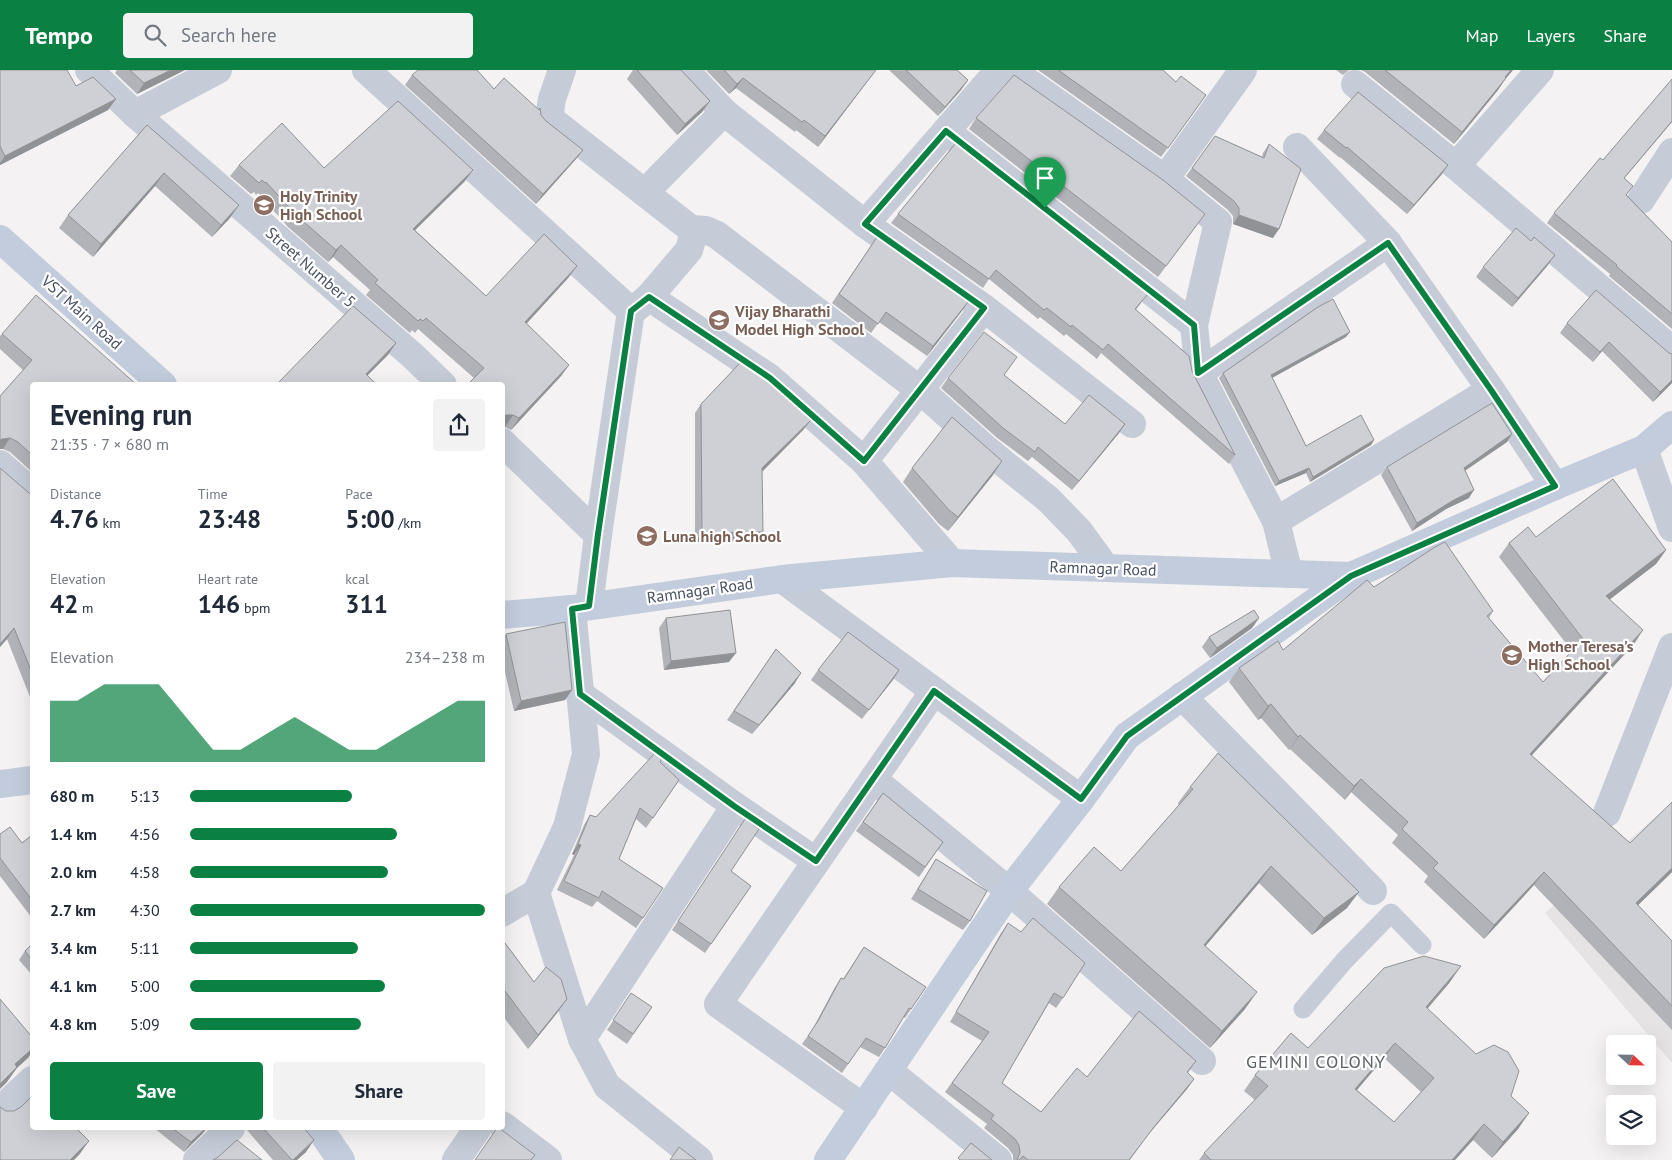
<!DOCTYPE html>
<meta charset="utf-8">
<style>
body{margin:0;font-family:"PT Sans",sans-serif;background:#f2f2f3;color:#1f2937;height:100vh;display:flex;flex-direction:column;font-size:19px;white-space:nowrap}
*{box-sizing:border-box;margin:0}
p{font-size:16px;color:#747a83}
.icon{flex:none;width:28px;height:28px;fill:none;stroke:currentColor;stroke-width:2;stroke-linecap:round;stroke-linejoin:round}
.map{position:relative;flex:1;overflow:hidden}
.side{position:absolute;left:30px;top:312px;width:475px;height:748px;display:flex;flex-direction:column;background:#fff;border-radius:5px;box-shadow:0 5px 20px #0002}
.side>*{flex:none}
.needle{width:32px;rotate:112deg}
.controls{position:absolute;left:1606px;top:965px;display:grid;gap:10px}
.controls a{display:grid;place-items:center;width:50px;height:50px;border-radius:5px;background:#fff;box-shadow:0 5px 20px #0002;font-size:25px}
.pin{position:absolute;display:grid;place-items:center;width:42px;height:42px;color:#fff;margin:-51px -21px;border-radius:50% 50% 50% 0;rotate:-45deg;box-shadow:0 0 5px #0007}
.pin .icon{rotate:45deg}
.round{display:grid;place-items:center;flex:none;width:52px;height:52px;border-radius:5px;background:#f2f2f3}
.head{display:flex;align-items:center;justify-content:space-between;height:85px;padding:0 20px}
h1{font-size:28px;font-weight:700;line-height:38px}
.stats{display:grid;grid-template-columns:repeat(3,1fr);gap:8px;height:85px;padding:5px 20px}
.stats div{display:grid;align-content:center}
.stats b{font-size:25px;font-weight:700}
.stats small{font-size:14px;font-weight:400}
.stats p{font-size:14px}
.chart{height:140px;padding:10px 20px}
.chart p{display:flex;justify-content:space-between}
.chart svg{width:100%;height:90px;margin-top:5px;fill:#0b8043;opacity:.7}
.action{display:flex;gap:10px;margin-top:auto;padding:10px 20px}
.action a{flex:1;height:58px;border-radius:5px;background:#0b8043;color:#fff;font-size:20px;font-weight:700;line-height:58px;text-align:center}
.action a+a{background:#f2f2f3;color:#1f2937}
ul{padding:0 20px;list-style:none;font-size:16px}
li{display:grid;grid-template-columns:80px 60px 1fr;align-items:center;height:38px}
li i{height:12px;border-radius:6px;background:#0b8043}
header{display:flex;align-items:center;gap:30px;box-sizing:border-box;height:70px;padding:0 25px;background:#0b8043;color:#fff}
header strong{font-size:24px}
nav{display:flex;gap:28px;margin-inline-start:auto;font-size:18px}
.search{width:350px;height:45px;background:#f2f2f3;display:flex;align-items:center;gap:12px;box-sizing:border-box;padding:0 18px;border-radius:5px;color:#747a83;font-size:19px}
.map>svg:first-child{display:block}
.education{fill:#e5e3e4}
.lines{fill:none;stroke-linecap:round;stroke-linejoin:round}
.lane{stroke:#c5ccd7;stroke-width:19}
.street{stroke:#c5ccd7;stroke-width:28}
.secondary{stroke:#c3ccdc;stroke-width:28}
.wall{fill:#b1b3b8;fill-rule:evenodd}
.shaded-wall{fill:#909296}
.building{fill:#ced0d6;stroke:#909296;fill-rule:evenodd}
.route-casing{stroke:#fff;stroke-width:10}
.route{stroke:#0b8043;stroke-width:6}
.labels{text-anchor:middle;stroke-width:4.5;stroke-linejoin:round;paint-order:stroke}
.education-label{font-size:16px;font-weight:bold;fill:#785e54;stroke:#fff;text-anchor:start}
.street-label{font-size:16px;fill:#485161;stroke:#fff}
.neighbourhood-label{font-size:18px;letter-spacing:1px;fill:#5d6168;stroke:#fff}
</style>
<header>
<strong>Tempo</strong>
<div class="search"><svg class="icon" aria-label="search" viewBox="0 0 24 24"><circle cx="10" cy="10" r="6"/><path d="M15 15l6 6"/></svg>Search here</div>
<nav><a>Map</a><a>Layers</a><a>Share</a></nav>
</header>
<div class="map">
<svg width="1672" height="1090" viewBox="0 0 1672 1090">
<rect width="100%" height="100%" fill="#f4f2f2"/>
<!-- education -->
<polygon class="education" points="1672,733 1610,845 1672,900 1672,993 1545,843"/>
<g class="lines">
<!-- lane -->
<polyline class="lane" points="1303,939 1344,891 1391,843 1422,875"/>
<!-- street -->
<g class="street">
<polyline points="89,0 135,44 413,286 443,315"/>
<polyline points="366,0 631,241 598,465 589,536"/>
<polyline points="562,0 552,29 549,48 691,159 692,169 689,180 649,227 635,239"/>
<polyline points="685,0 724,42 865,154 984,238 1132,354"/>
<polyline points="1011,0 1165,109 1218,152 1194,255 1199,303 1276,451 1289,504"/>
<polyline points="1355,14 1456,96 1672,280"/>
<polyline points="135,44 218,0"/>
<polyline points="946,61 1194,255"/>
<polyline points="1297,77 1388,173 1491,320 1555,416"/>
<polyline points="1456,96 1540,0"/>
<polyline points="1165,109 1243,0"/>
<polyline points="646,124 656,111 724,42"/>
<polyline points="1641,130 1672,82"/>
<polyline points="865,154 999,0"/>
<polyline points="691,159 706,160 717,165 920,320 986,379 1049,430 1079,461 1106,498"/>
<polyline points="649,227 770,308 864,391 952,493"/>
<polyline points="1199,303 1388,173"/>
<polyline points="502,372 598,465"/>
<polyline points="1644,379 1672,458"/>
<polyline points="864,391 984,238"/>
<polyline points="0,394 32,422"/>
<polyline points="1276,451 1491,320"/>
<polyline points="782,509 1081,729"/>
<polyline points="580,624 735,736 816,791"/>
<polyline points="1182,626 1373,821"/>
<polyline points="873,709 1009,821 1202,991"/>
<polyline points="1607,743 1672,577"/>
<polyline points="536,823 582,969 607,1016 699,1090"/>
<polyline points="502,843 536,823 567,757 586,684 572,539"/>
<polyline points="582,969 735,736"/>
<polyline points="889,1001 998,1090"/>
<polyline points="864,1038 718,934 934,621"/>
<polyline points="0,1040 32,1010"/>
<polyline points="502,1055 548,1090"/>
<polyline points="197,1090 231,1058"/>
<polyline points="456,1090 478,1058"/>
</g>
<!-- secondary -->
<g class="secondary">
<polyline points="0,169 163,315"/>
<polyline points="502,545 572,539 782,509 952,493 1351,506 1555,416 1644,379 1672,355"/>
<polyline points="0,714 32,710"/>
<polyline points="319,1058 341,1090"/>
<polyline points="828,1090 1009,821 1081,729 1127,666 1351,506"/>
</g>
</g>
<!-- wall -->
<g class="wall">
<polygon points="0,0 76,16 116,29 108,40 0,95"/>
<polygon points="117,0 185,0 137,24 115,3"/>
<polygon points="633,0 681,0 710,31 702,42 677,65 627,9"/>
<polygon points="706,0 876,0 818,77 796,60 795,62 736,18 729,24"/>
<polygon points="889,0 957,0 968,10 961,20 938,46"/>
<polygon points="1038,0 1163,0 1176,12 1206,25 1161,87"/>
<polygon points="1336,0 1349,0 1343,5"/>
<polygon points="1361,0 1513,0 1506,8 1498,20 1454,74 1365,2"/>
<polygon points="412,5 494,19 541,45 546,51 583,80 576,89 536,134 405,15"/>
<polygon points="976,48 1197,155 1158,207 969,59"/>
<polygon points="147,55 230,148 212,167 155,116 93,187 59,158 68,145"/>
<polygon points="1324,60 1442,104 1407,144 1340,87 1340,88 1317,69"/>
<polygon points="1215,66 1262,87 1263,83 1269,74 1273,168 1233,154 1233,146 1228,140 1186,106"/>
<polygon points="239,95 324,98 465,111 415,160 486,226 569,207 526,254 569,295 561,306 511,360 505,357 502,357 502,315 474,308 418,259 415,263 412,260 410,263 366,225 370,220 333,187 328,192 288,157 258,123 256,125 254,122 251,124 230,106"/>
<polygon points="1625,109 1627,125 1672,172 1672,259 1609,206 1610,204 1547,153 1554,143"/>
<polygon points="898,144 1141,233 1136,240 1192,301 1235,385 1229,394 1101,283 1097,289 1066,264 1064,266 1040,247 1038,249 989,209 983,218 891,153"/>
<polygon points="877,167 968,232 927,286 879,252 871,263 832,233"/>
<polygon points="1548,195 1512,237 1476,207 1483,197"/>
<polygon points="1567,253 1669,283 1672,313 1653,332 1602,281 1593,292 1560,263"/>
<polygon points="2,264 137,315 32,315 32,402 10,382 3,379 0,379 0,326 23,300 0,279 0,266"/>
<polygon points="1346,267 1272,308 1306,376 1374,370 1371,375 1310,412 1306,403 1275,416 1219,308 1223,303"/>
<polygon points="1004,305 1065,354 1125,354 1119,363 1072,420 1032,387 1028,391 996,367 941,318 948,308"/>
<polygon points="701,334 804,359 762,401 756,471 695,472 695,343"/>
<polygon points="1512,364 1507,372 1465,401 1469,428 1446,439 1412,461 1381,405 1387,397"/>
<polygon points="0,398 29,423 32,425 32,632 7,569 0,577"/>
<polygon points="912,398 993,405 948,461 939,454 903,412"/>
<polygon points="1536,467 1666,480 1656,494 1610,529 1634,574 1531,686 1630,773 1672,732 1672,802 1638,835 1672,871 1672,960 1534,815 1484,869 1424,812 1428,806 1392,773 1398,765 1351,722 1345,730 1290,679 1289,680 1261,648 1258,650 1229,612 1239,598 1283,580 1374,517 1493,541 1489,548 1543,612 1572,581 1499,487 1509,473"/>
<polygon points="666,548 729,592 664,600 659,558"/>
<polygon points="1259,548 1252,558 1210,588 1202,577 1209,567"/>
<polygon points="506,564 572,620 565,630 514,641 502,589 502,569"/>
<polygon points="776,579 795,613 752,664 727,650"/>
<polygon points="818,600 899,600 862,649 811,610"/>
<polygon points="660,692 679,710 646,758 636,749 619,789 643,848 636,858 597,831 592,837 557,820 574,785 572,784 584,755 590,745 596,747"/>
<polygon points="1190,717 1347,838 1312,865 1259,813 1205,876 1245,939 1210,978 1047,834 1059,817 1121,801 1179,735 1178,733"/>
<polygon points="883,723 943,772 919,807 856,761"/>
<polygon points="739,758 731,801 751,816 705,883 672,860"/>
<polygon points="0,764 22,773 32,765 32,848 0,806"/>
<polygon points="936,789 970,851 963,860 911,829"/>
<polygon points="1008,853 1063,928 1056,938 1049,933 1002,1013 1041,1042 1087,1007 1196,991 1188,1003 1194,1009 1187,1019 1147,1066 1130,1090 1013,1090 1013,1085 1008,1078 984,1058 987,1054 945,1022 982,971 950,952 1001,863"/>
<polygon points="502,869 534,912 567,929 557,943 528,979 502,945"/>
<polygon points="32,874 32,905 19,890 25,881"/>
<polygon points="864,877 926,917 905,948 903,947 885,978 879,987 860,977 842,1003 802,974 812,960 835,917 841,908 843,909"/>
<path d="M 1450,912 L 1427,939 L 1511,1026 L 1529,1043 L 1518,1059 L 1492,1088 L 1473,1070 L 1455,1090 L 1199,1090 L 1204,1083 L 1255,1030 L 1244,1021 L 1255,1005 L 1308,978 ZM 1384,988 L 1421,1022 L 1394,1052 L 1357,1020 Z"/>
<polygon points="625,933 652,937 627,974 607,960"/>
<polygon points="154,1058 207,1058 202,1064 184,1082"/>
<polygon points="246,1058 304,1058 306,1082 297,1090 273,1090 246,1059"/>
</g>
<!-- shaded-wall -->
<g class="shaded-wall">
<polygon points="171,0 185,0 137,24 144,13"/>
<polygon points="876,0 870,8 818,77 825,66"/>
<polygon points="1511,0 1513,0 1497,19 1505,7"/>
<polygon points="743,8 736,18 729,24 737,14"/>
<polygon points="1506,8 1498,20 1454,74 1462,62"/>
<polygon points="968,10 961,20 938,46 945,37"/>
<polygon points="116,29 108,40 0,95 0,93 5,86"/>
<polygon points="710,31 702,42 677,65 685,54"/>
<polygon points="1672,51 1672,52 1617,117 1624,108"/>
<polygon points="583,80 576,89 536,134 543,124"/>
<polygon points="1448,95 1442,104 1407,144 1414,135"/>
<polygon points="473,100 465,111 405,170 413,159"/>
<polygon points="164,103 155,116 93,187 101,174"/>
<polygon points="239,135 230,148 212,167 221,155"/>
<polygon points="1239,145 1279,159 1273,168 1233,154"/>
<polygon points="341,175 333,187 328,192 336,180"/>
<polygon points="1555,185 1548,195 1512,237 1518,228"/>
<polygon points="577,196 569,207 517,264 525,252"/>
<polygon points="968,232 962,241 927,286 933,276"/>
<polygon points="1350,262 1346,267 1268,310 1271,305"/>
<polygon points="1609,272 1602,281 1593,292 1600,282"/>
<polygon points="396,273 388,285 358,315 366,304"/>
<polygon points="569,295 561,306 511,360 519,348"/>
<polygon points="1672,310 1672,313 1653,332 1660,322"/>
<polygon points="506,345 513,345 505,357 502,357 502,348"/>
<polygon points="811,350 804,359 756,408 762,398"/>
<polygon points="1125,354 1119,363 1072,420 1079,411"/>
<polygon points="1512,364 1507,372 1458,405 1464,398"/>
<polygon points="10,368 3,379 0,379 0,370 2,369"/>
<polygon points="1374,370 1371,375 1310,412 1313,407"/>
<polygon points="1002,391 993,405 948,461 958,447"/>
<polygon points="1309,398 1306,403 1275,416 1279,411"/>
<polygon points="1474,420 1469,428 1446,439 1412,461 1417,453 1452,431"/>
<polygon points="763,462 756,471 695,472 702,463"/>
<polygon points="1666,480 1656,494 1596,540 1606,526"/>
<polygon points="1259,548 1252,558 1210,588 1217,578"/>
<polygon points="14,558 7,569 0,577 0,574"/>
<polygon points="1643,560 1634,574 1520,698 1530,684"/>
<polygon points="736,583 729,592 664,600 671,591"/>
<polygon points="899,600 893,610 862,649 869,640"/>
<polygon points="801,603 795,613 752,664 759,655"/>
<polygon points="572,620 565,630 514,641 521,631"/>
<polygon points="1271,634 1261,648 1258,650 1268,636"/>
<polygon points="1300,665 1290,679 1289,680 1298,667"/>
<polygon points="1361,709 1351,722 1345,730 1354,716"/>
<polygon points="578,774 581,775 574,785 572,784"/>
<polygon points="1271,796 1259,813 1192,892 1204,875"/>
<polygon points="1672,798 1672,802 1626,847 1636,833"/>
<polygon points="1544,802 1534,815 1484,869 1494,855"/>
<polygon points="1359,822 1347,838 1312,865 1324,848"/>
<polygon points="1461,896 1450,912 1415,953 1426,937"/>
<polygon points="1257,922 1245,939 1210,978 1222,961"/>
<polygon points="567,929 557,943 528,979 538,965"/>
<polygon points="1395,973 1384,988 1344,1035 1355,1019"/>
<polygon points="32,979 32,982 28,988 17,998 7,1012 0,1019 0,1014 15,994"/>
<polygon points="1194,1009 1187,1019 1147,1066 1154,1057"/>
<polygon points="1529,1043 1518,1059 1492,1088 1503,1072"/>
<polygon points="1484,1054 1473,1070 1455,1090 1452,1090"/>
<polygon points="206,1058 207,1058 202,1064 184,1082 191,1072"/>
<polygon points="314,1070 306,1082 297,1090 293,1090"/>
<polygon points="89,1071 79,1085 74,1090 70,1090"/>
</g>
<!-- building -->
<g class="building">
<polygon points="0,0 67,0 76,16 93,7 116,29 5,86 0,76"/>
<polygon points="130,0 171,0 144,13"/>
<polygon points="418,0 477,0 494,19 504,8 539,40 540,38 541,45 546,51 583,80 543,124 412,5"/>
<polygon points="637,0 681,0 710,31 685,54"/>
<polygon points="724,0 876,0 825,66 804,50 802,52 743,8 737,14"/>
<polygon points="906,0 957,0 968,10 945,37"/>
<polygon points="1058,0 1163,0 1176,12 1181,6 1206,25 1168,78"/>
<polygon points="1385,0 1511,0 1505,7 1506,8 1462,62"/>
<polygon points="1014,5 1163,110 1205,144 1166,196 976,48"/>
<polygon points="1672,9 1672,51 1624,108 1633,116 1626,125 1672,172 1672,244 1616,196 1617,195 1554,143 1600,88 1603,90"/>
<polygon points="1358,22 1448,95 1414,135 1347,77 1346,78 1324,60"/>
<polygon points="398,31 473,100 413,159 486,226 544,164 577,196 525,252 569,295 519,348 513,345 506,345 502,348 502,315 467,315 484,298 426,248 423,251 420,249 418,251 375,213 378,210 341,175 336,180 296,145 266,112 265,113 262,110 259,113 239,95 282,53 324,98"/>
<polygon points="147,55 239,135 221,155 164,103 101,174 68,145"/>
<polygon points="1215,66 1264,88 1269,74 1301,99 1279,159 1239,145 1239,138 1234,131 1192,98"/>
<polygon points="955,74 1148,224 1135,239 1189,286 1192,301 1235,385 1108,274 1103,280 1072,255 1071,257 1047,238 1044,240 996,200 989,209 898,144"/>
<polygon points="1516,158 1531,171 1534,167 1555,185 1518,228 1483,197"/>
<polygon points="877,167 968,232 933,276 886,242 878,254 839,224"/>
<polygon points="1596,220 1669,283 1672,284 1672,310 1660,322 1609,272 1600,282 1567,253"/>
<polygon points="36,225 137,315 32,315 32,385 18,372 10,368 2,369 0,370 0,326 32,290 2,264"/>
<polygon points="1333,229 1350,262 1271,305 1306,376 1361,345 1374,370 1313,407 1309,398 1279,411 1223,303 1318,237"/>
<polygon points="353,236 396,273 366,304 377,315 276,315"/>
<polygon points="984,262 1017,287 1004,305 1065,354 1089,325 1125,354 1079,411 1038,377 1035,382 1003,358 948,308"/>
<polygon points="740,293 767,311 811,350 762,398 763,462 702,463 701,334"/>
<polygon points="1492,333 1512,364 1464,398 1474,420 1452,431 1417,453 1387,397"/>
<polygon points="952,347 1002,391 958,447 949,440 912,398"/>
<polygon points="0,398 29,423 32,425 32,603 14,558 0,574"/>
<polygon points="1613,409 1666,480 1606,526 1643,560 1530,684 1630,773 1672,732 1672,798 1636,833 1672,871 1672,936 1544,802 1494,855 1433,798 1438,793 1402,759 1408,752 1361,709 1354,716 1300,665 1298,667 1271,634 1268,636 1239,598 1278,571 1283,580 1367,510 1374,517 1435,477 1445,472 1493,541 1487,546 1543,612 1583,569 1509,473 1528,457 1536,467"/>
<polygon points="730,540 736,583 671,591 666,548"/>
<polygon points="1254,540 1259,548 1217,578 1209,567"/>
<polygon points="565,552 572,620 521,631 506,564"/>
<polygon points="848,562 899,600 869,640 818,600"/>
<polygon points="776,579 801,603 759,655 734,641"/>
<polygon points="655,683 662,688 660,692 679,710 653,748 640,738 619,789 663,818 643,848 602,821 599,828 564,811 581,775 578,774 590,745 596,747"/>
<polygon points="1218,683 1359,822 1324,848 1271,796 1204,875 1257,922 1222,961 1059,817 1094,777 1121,801 1193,719 1190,717"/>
<polygon points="883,723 943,772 925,797 863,752"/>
<polygon points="745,749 759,759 731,801 751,816 711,874 678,851"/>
<polygon points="10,757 22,773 32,765 32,830 0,788 0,764"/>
<polygon points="936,789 987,821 970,851 918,819"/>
<polygon points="1033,848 1085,893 1063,928 1054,923 1002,1013 1041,1042 1077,998 1087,1007 1139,941 1196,991 1187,1002 1194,1009 1154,1057 1129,1090 1028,1090 1023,1086 1019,1090 1017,1090 1020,1083 1019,1075 1015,1069 991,1049 994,1045 952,1013 989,962 956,942 1008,853 1021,862"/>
<polygon points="502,869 534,912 546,897 561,909 567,929 538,965 502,917"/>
<polygon points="32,874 32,890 25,881"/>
<polygon points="864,877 926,917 911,939 909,938 885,978 866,968 848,994 808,966 818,951 841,908 844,909"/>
<path d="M 1424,886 L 1461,896 L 1426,937 L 1476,984 L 1494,975 L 1508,982 L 1519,1001 L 1511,1026 L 1529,1043 L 1503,1072 L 1484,1054 L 1452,1090 L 1211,1090 L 1204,1083 L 1268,1016 L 1255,1005 L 1291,963 L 1308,978 L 1384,898 ZM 1395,973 L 1434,1008 L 1394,1052 L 1355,1019 Z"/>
<polygon points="631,923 652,937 633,964 613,950"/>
<polygon points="0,929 32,967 32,979 15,994 17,997 0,1014"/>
<polygon points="32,1026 32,1058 76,1058 89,1071 70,1090 0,1090 0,1037 6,1041 14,1041 21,1037"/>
<polygon points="172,1058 206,1058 191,1072"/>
<polygon points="263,1058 304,1058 314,1070 293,1090 292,1090"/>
<polygon points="497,1058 499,1058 535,1085 531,1090 475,1090"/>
<polygon points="237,1070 262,1090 213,1090 217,1088"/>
<polygon points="971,1073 992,1090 960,1090 958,1088"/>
<polygon points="679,1077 696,1090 670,1090"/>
</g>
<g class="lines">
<!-- route casing -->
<g class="route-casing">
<polygon id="route" points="946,61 1194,255 1198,303 1388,173 1491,320 1555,416 1351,506 1127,666 1081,729 934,621 816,791 734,736 580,624 572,539 589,536 598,464 631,241 649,227 770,308 864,391 984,238 865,154"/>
</g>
<!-- route -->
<use href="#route" class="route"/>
</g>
<!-- icons -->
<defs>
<g id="university-disc" transform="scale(1.125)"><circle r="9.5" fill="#8d6e63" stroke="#fff"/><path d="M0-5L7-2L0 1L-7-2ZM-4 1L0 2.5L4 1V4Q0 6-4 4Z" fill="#fff"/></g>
</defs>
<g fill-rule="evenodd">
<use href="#university-disc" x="264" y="135"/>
<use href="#university-disc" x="719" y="250"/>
<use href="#university-disc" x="647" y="466"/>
<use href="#university-disc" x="1512" y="585"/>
</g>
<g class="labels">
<!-- education labels -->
<g class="education-label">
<text x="280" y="132">Holy Trinity<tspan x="280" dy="18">High School</tspan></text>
<text x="735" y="247">Vijay Bharathi<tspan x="735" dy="18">Model High School</tspan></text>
<text x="663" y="472">Luna high School</text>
<text x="1528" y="582">Mother Teresa's<tspan x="1528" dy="18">High School</tspan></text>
</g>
<!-- street labels -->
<g class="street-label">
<text transform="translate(311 197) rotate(41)" y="6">Street Number 5</text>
<text transform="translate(82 242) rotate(42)" y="6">VST Main Road</text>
<text transform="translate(1103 498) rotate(2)" y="6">Ramnagar Road</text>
<text transform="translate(700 520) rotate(-8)" y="6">Ramnagar Road</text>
</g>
<!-- neighbourhood labels -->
<g class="neighbourhood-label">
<text x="1316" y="998">GEMINI COLONY</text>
</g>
</g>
</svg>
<div class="controls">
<a><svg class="needle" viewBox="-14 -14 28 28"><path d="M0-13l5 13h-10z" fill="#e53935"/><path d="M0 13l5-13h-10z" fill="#747a83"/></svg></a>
<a><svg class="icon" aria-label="layers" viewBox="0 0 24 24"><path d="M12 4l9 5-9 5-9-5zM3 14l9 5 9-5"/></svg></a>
</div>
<div class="pin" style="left:1045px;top:138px;background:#1e9e55"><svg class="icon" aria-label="arrive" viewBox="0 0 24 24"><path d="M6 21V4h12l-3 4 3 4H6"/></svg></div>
<section class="side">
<div class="head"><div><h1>Evening run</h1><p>21:35 · 7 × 680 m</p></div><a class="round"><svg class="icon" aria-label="share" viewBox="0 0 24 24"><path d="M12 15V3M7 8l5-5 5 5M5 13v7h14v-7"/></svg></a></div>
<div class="stats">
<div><p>Distance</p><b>4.76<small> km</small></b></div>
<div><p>Time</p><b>23:48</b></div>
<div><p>Pace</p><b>5:00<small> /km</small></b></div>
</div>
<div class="stats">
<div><p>Elevation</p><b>42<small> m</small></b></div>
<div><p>Heart rate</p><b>146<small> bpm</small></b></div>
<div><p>kcal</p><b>311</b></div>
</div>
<div class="chart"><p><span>Elevation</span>234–238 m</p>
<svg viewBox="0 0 160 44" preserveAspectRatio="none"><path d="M0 44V14L10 14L20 6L30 6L40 6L50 22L60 38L70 38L80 30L90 22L100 30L110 38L120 38L130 30L140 22L150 14L160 14V44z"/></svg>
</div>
<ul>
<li><b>680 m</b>5:13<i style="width:55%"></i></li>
<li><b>1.4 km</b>4:56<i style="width:70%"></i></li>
<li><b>2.0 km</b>4:58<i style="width:67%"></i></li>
<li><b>2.7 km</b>4:30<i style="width:100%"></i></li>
<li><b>3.4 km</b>5:11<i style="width:57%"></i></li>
<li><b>4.1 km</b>5:00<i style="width:66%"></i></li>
<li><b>4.8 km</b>5:09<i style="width:58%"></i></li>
</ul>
<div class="action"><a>Save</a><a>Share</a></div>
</section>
</div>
